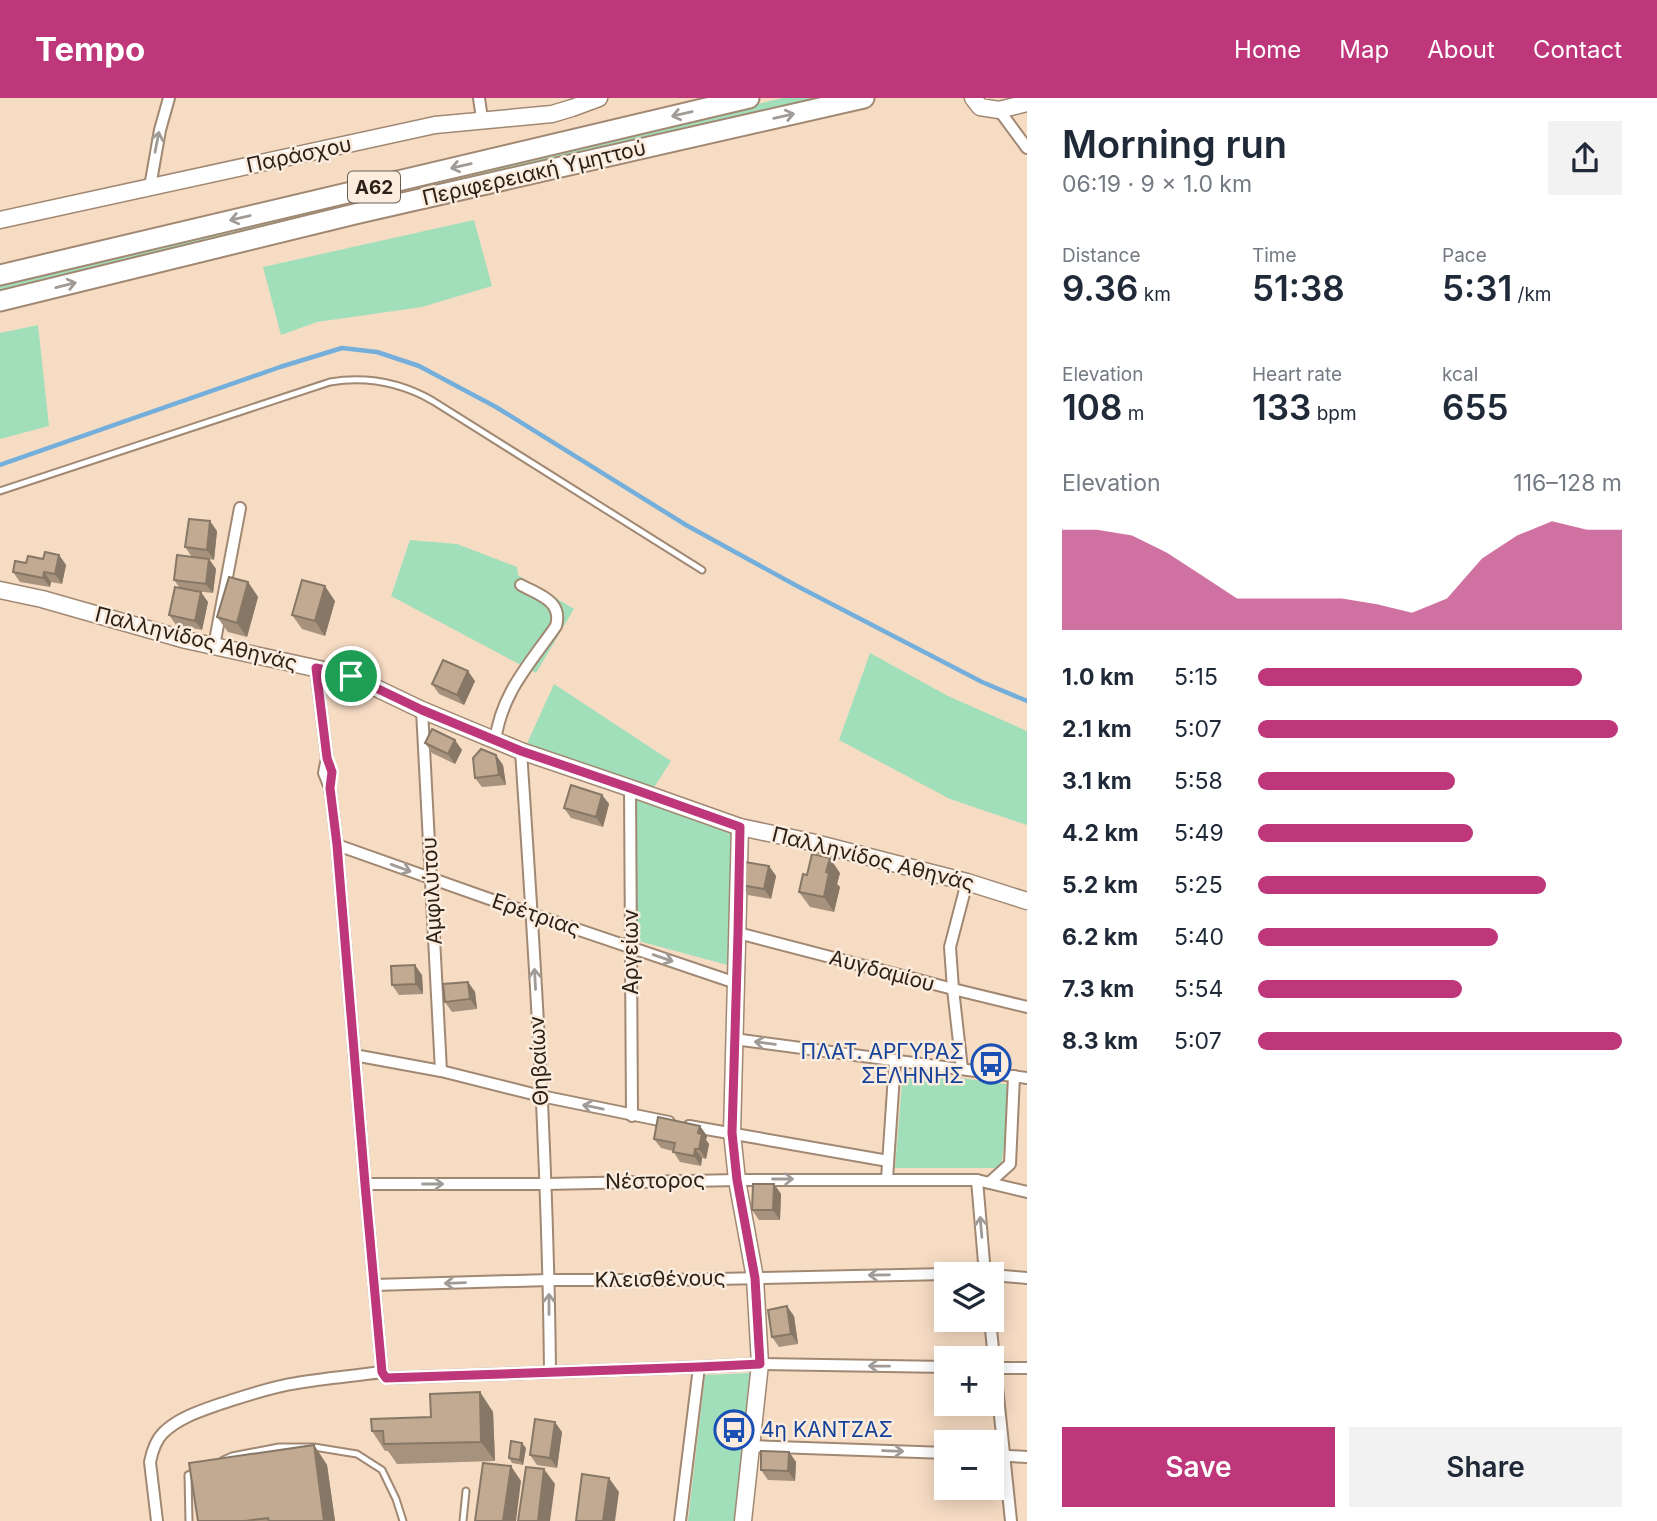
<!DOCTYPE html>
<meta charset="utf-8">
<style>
body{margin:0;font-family:Inter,sans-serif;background:#f2f2f3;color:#1f2937;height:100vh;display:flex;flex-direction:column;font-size:26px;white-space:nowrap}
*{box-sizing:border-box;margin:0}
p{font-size:23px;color:#747a83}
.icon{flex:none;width:38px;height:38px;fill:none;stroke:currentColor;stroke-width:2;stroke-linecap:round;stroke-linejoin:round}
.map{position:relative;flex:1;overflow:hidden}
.panel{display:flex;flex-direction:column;background:#fff;width:630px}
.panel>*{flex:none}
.tools{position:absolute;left:934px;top:1164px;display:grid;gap:14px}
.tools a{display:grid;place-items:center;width:70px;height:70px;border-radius:0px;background:#fff;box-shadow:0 4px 18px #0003;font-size:35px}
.pin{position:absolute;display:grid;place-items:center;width:60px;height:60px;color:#fff;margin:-30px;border:4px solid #fff;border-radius:50%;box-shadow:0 2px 7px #0007}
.round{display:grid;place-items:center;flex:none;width:74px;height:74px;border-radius:0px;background:#f2f2f3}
.head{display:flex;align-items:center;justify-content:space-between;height:119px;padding:0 35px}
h1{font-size:38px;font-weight:600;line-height:52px}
.stats{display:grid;grid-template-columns:repeat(3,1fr);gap:10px;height:119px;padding:7px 35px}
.stats div{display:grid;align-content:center}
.stats b{font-size:35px;font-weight:600}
.stats small{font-size:19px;font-weight:400}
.stats p{font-size:19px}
.chart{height:196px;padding:14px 35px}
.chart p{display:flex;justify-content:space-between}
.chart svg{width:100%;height:126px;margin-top:7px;fill:#bd377a;opacity:.7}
.action{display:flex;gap:14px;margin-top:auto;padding:14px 35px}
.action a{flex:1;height:80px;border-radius:0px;background:#bd377a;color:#fff;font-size:28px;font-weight:600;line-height:80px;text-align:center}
.action a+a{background:#f2f2f3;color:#1f2937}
ul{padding:0 35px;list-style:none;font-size:23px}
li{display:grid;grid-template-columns:112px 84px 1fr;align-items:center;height:52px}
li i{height:18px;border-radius:9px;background:#bd377a}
header{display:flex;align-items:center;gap:42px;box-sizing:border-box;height:98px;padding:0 35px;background:#bd377a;color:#fff}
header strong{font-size:33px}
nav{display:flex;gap:38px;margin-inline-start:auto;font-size:24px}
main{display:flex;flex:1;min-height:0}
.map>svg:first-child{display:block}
.green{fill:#a1dfbb}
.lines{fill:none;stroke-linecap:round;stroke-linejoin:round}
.stream{stroke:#74afdb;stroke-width:4.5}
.lane-casing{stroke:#a18872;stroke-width:9}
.street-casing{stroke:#a18872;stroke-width:14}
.secondary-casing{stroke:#a18872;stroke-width:19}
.highway-casing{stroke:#a18872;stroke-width:23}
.lane{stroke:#fff;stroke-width:5}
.street{stroke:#fff;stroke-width:10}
.secondary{stroke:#fff;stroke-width:16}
.highway{stroke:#fff;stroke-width:19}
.wall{fill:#a6927d}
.shaded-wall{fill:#877766}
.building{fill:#c1aa91;stroke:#877766;stroke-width:2}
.oneway{stroke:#a09b97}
.route-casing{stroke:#fff;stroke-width:14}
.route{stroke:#bd377a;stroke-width:9}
.labels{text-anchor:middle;stroke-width:5;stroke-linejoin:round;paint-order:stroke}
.shield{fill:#fcecdd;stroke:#6a5e53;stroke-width:2}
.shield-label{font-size:19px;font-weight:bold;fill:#2b2118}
.street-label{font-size:21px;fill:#2b2118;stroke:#fcecdd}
.transit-label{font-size:21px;fill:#164399;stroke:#fcecdd;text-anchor:end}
</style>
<header>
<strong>Tempo</strong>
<nav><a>Home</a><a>Map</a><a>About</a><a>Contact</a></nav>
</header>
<main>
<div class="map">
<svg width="1027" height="1423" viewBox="0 0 1027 1423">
<rect width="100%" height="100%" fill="#f7dcc4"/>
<!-- green -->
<g class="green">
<polygon points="783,0 822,0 0,194 0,187"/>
<polygon points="474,122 492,188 422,209 317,224 281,237 263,169"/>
<polygon points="38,227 49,328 0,341 0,235"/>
<polygon points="410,442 457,446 517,469 518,477 574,511 536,575 391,498"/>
<polygon points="870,555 948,598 1027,633 1027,727 950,701 839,642"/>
<polygon points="554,586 671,663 651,694 525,650"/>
<polygon points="635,698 732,734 731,868 635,842"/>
<polygon points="903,972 1012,987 1001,1070 895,1070"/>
<polygon points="752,1275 737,1423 688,1423 705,1277"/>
</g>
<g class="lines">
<!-- stream -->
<polyline class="stream" points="0,367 280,269 342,250 377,254 419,268 496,309 686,427 797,488 982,584 1027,603"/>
<!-- lane casing -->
<g class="lane-casing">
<g id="lane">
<path d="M 0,393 L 330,284 C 367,278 400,284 433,303 L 702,472"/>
<polyline points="223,1362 232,1358 279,1349 314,1349 357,1356 382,1372 396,1401 403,1423"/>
<polyline points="189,1423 188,1377 195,1374"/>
<polyline points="463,1423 466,1393"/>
</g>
</g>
<!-- street casing -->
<g class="street-casing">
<g id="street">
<polyline points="479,0 482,21"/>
<polyline points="999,12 1027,50"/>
<polyline points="150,89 160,32 169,0"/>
<polyline points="214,548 240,410"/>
<polyline points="316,571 327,660 324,675 330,690 337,747 365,1086 382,1274"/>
<polyline points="422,612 441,973"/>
<path d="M 495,643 C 502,594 529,567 556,528 C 563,503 539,497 521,487"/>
<path d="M 521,653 C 535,860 548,1067 550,1274"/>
<polyline points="630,690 632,1018"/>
<polyline points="337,747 532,816 736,885"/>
<polyline points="738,835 953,891 1027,909"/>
<polyline points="734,941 1027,980"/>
<polyline points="354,957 441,973 541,998 669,1024"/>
<polyline points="962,971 953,891 950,849 967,784"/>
<polyline points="689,1028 888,1063"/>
<polyline points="887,1081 895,962"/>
<polyline points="977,1082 985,1176"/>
<polyline points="989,1085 1010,1066 1014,978"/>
<polyline points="365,1086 546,1086 737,1082 977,1082 1027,1094"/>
<polyline points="992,1177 1027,1180"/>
<polyline points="374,1187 549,1182 668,1182 947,1176"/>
<polyline points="990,1222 1011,1423"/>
<polyline points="992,1270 1027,1270"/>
<polyline points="382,1274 386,1280 699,1269 760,1266 947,1269"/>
<polyline points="751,1348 947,1355"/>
<polyline points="992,1357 1027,1359"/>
<path d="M 157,1423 L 150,1364 C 152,1354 155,1343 163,1335 C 178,1320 200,1313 220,1306 C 245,1298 270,1289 297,1285 C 325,1280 354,1278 382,1274"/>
<polyline points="680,1423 699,1269"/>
</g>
</g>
<!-- secondary casing -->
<g class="secondary-casing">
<g id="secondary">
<polyline points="973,0 980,9 999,12 1027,5"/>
<polyline points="0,122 435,27 552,16 572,10 599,0"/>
<polyline points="0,492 42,501 186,542 351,578 422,612 521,653 630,690 740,729 811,744 967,784 1027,803"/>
<polyline points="740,729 732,1035 737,1082 755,1180 760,1266 743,1423"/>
</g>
</g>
<!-- highway casing -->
<g class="highway-casing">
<g id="highway">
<polyline points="0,177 749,0"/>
<polyline points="0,203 359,115 864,0"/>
</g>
</g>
<!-- lane -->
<use href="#lane" class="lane"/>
<!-- street -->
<use href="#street" class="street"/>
<!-- secondary -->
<use href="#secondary" class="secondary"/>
<!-- highway -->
<use href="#highway" class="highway"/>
</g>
<!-- wall -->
<g class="wall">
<polygon points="217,433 214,462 209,461 216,471 213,495 196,493 208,504 202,532 176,527 169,517 180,490 174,482 192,459 185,449"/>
<polygon points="59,457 66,467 62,486 51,484 50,489 20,484 13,474 26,465"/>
<polygon points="248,484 258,499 247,539 228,534 217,519"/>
<polygon points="335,503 325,538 302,531 292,517"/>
<polygon points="475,583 464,607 439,596 432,586"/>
<polygon points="425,645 462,652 455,666 432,655"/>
<polygon points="503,667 506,687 482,689 475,680"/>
<polygon points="602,697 609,706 603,729 571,720 564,710"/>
<polygon points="769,768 776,778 771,801 748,797 741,787"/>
<polygon points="840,775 837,786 840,789 834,814 810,809 799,794 807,777"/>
<polygon points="422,877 423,896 399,897 392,887"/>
<polygon points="468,884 475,894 477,911 452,914 445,904"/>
<polygon points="700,1028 707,1038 706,1042 709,1046 706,1061 702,1060 701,1068 680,1064 673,1053 661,1050 654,1041"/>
<polygon points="774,1086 781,1096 780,1122 759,1122 752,1112"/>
<polygon points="794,1218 798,1246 779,1249 772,1239"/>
<polygon points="480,1294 493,1314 495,1363 397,1366 388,1353 385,1353 372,1333 431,1319"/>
<polygon points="562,1334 557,1370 537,1367 530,1357"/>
<polygon points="314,1347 327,1367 335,1423 198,1423"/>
<polygon points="526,1350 523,1367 512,1365 509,1360"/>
<polygon points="789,1354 796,1364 795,1383 768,1382 761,1372"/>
</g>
<!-- shaded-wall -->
<g class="shaded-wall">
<polygon points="210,423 217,433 214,462 207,452"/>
<polygon points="59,457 66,467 62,486 55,476"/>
<polygon points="209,461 216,471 213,495 206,486"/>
<polygon points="44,474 51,484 50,489 43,480"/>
<polygon points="248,484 258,499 247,539 237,525"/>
<polygon points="325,488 335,503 325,538 315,523"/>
<polygon points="201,494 208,504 202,532 195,523"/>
<polygon points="468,573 475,583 464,607 457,597"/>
<polygon points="455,642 462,652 455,666 448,656"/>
<polygon points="496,657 503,667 506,687 499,677"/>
<polygon points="602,697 609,706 603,729 596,719"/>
<polygon points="830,760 840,775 837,786 840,789 834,814 824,799 826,774"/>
<polygon points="769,768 776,778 771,801 764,791"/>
<polygon points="415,867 422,877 423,896 416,886"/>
<polygon points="468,884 475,894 477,911 470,901"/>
<polygon points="700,1028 707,1038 706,1042 709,1046 706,1061 699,1051 698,1035"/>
<polygon points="695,1051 702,1060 701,1068 694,1058"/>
<polygon points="774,1086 781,1096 780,1122 773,1112"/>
<polygon points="787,1208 794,1218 798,1246 791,1236"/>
<polygon points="480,1294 493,1314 495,1363 481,1344"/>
<polygon points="555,1324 562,1334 557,1370 550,1360"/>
<polygon points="522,1345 526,1350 523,1367 520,1362"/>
<polygon points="314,1347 327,1367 335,1423 324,1423"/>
<polygon points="789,1354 796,1364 795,1383 788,1373"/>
<polygon points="511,1368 521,1383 516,1423 503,1423"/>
<polygon points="544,1371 555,1386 550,1423 538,1423"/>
<polygon points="609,1380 619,1394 615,1423 603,1423"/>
</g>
<!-- building -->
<g class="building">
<polygon points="189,421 210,423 207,452 185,449"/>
<polygon points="45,454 59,457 55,476 44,474 43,480 13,474 15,463 26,465 28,458 43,461"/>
<polygon points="177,457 209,461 206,486 174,482"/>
<polygon points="229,479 248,484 237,525 217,519"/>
<polygon points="302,482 325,488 315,523 292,517"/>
<polygon points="175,489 201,494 195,523 169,517"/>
<polygon points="443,562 468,573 457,597 432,586"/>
<polygon points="432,631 455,642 448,656 425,645"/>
<polygon points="481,651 496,657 499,677 475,680 473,660"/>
<polygon points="571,687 602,697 596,719 564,710"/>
<polygon points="812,756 830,760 826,774 829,775 824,799 799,794 803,776 807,777"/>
<polygon points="745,764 769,768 764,791 741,787"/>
<polygon points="415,867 416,886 392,887 391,868"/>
<polygon points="468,884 470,901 445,904 443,886"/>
<polygon points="658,1019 700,1028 698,1035 702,1036 699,1051 695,1051 694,1058 673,1054 675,1045 654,1041"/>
<polygon points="753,1086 774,1086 773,1112 752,1112"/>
<polygon points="787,1208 791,1236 772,1239 768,1212"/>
<polygon points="480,1294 481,1344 384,1346 383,1333 372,1333 371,1321 431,1319 430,1296"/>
<polygon points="535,1321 555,1324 550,1360 530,1357"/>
<polygon points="511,1343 522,1345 520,1362 509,1360"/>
<polygon points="314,1347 324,1423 269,1423 268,1420 245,1423 198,1423 189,1365"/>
<polygon points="761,1353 789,1354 788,1373 761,1372"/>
<polygon points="483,1365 511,1368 503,1423 475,1423"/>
<polygon points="526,1369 544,1371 538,1423 518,1423"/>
<polygon points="582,1376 609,1380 603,1423 576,1423"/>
</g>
<!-- one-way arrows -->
<defs><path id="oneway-shaft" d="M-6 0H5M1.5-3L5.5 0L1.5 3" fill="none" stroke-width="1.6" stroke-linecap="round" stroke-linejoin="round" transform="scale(1.75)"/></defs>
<g class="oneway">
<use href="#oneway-shaft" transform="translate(682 16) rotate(167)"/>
<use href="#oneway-shaft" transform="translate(784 18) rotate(-13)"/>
<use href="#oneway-shaft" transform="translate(157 44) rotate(-79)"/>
<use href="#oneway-shaft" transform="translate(461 68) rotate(167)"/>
<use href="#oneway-shaft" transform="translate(240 120) rotate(167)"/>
<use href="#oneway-shaft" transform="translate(66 187) rotate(-14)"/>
<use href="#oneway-shaft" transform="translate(401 770) rotate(20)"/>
<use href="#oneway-shaft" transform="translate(663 860) rotate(19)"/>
<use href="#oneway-shaft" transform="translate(535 881) rotate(-93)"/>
<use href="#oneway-shaft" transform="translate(765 945) rotate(-173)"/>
<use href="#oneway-shaft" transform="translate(593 1009) rotate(-168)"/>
<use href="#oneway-shaft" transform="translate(783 1081)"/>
<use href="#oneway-shaft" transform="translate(433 1086)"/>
<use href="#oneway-shaft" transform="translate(981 1129) rotate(-95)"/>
<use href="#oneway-shaft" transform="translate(879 1177) rotate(179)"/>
<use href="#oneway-shaft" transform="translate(455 1185) rotate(178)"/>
<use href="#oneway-shaft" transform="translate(549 1206) rotate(-90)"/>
<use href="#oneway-shaft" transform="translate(879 1268) rotate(-179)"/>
<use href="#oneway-shaft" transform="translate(893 1353) rotate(2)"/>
</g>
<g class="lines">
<!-- route casing -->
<g class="route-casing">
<polygon id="route" points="316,570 351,578 422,612 521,653 630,690 740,729 738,835 732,1035 737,1082 755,1180 760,1266 699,1269 386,1280 382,1274 365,1086 337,747 330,690 332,674 327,660"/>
</g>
<!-- route -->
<use href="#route" class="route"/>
</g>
<!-- icons -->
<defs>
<g id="bus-ring" transform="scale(2.0125)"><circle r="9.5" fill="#fcecdd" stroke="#1a4fb4" stroke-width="1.5"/><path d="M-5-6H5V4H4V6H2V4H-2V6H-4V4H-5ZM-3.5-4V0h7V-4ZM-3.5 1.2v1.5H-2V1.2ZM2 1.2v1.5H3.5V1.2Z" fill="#1a4fb4"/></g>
</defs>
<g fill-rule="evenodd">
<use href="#bus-ring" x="991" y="966"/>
<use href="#bus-ring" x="734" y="1332"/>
</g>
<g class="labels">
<!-- shield labels -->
<rect class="shield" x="348" y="73.5" width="52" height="31" rx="5"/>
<g class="shield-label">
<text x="374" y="96">Α62</text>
</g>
<!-- street labels -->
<g class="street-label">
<text transform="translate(299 57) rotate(-12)" y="7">Παράσχου</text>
<text transform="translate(534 75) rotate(-13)" y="7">Περιφερειακή Υμηττού</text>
<text transform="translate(196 541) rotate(14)" y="7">Παλληνίδος Αθηνάς</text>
<text transform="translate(873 761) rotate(14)" y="7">Παλληνίδος Αθηνάς</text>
<text transform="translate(432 793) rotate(-93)" y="7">Αμφιλύτου</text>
<text transform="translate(536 817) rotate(19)" y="7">Ερέτριας</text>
<text transform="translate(631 854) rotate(-90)" y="7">Αργείων</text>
<text transform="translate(882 873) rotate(15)" y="7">Αυγδαμίου</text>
<text transform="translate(539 963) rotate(-93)" y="7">Θηβαίων</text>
<text transform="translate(655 1083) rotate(-1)" y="7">Νέστορος</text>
<text transform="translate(660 1181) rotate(-1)" y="7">Κλεισθένους</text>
</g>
<!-- transit labels -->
<g class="transit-label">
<text x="964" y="961">ΠΛΑΤ. ΑΡΓΥΡΑΣ<tspan x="964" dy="24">ΣΕΛΗΝΗΣ</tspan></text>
<text x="761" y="1339" text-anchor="start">4η ΚΑΝΤΖΑΣ</text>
</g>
</g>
</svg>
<div class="tools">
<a><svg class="icon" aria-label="layers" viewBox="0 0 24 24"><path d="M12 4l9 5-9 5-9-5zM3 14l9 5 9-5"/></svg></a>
<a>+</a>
<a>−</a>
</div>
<div class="pin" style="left:351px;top:578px;background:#1e9e55"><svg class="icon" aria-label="arrive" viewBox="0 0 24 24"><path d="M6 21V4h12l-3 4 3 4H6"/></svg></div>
</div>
<section class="panel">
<div class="head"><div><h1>Morning run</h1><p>06:19 · 9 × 1.0 km</p></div><a class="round"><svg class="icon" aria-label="share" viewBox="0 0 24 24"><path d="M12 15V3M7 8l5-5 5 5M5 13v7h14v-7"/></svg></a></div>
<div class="stats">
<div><p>Distance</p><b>9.36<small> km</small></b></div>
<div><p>Time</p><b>51:38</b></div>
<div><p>Pace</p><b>5:31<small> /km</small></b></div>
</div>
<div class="stats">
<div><p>Elevation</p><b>108<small> m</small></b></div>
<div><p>Heart rate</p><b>133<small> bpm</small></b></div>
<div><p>kcal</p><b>655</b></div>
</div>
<div class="chart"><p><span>Elevation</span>116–128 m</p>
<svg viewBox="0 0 160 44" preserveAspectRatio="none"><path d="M0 44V9L10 9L20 11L30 17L40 25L50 33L60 33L70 33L80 33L90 35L100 38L110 33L120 19L130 11L140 6L150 9L160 9V44z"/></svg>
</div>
<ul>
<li><b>1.0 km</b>5:15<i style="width:89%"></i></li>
<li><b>2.1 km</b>5:07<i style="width:99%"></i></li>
<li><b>3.1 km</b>5:58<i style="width:54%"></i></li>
<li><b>4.2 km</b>5:49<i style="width:59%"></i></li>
<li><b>5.2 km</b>5:25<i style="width:79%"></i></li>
<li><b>6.2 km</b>5:40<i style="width:66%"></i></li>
<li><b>7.3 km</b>5:54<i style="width:56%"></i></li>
<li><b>8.3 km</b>5:07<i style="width:100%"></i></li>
</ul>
<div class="action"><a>Save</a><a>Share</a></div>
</section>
</main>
